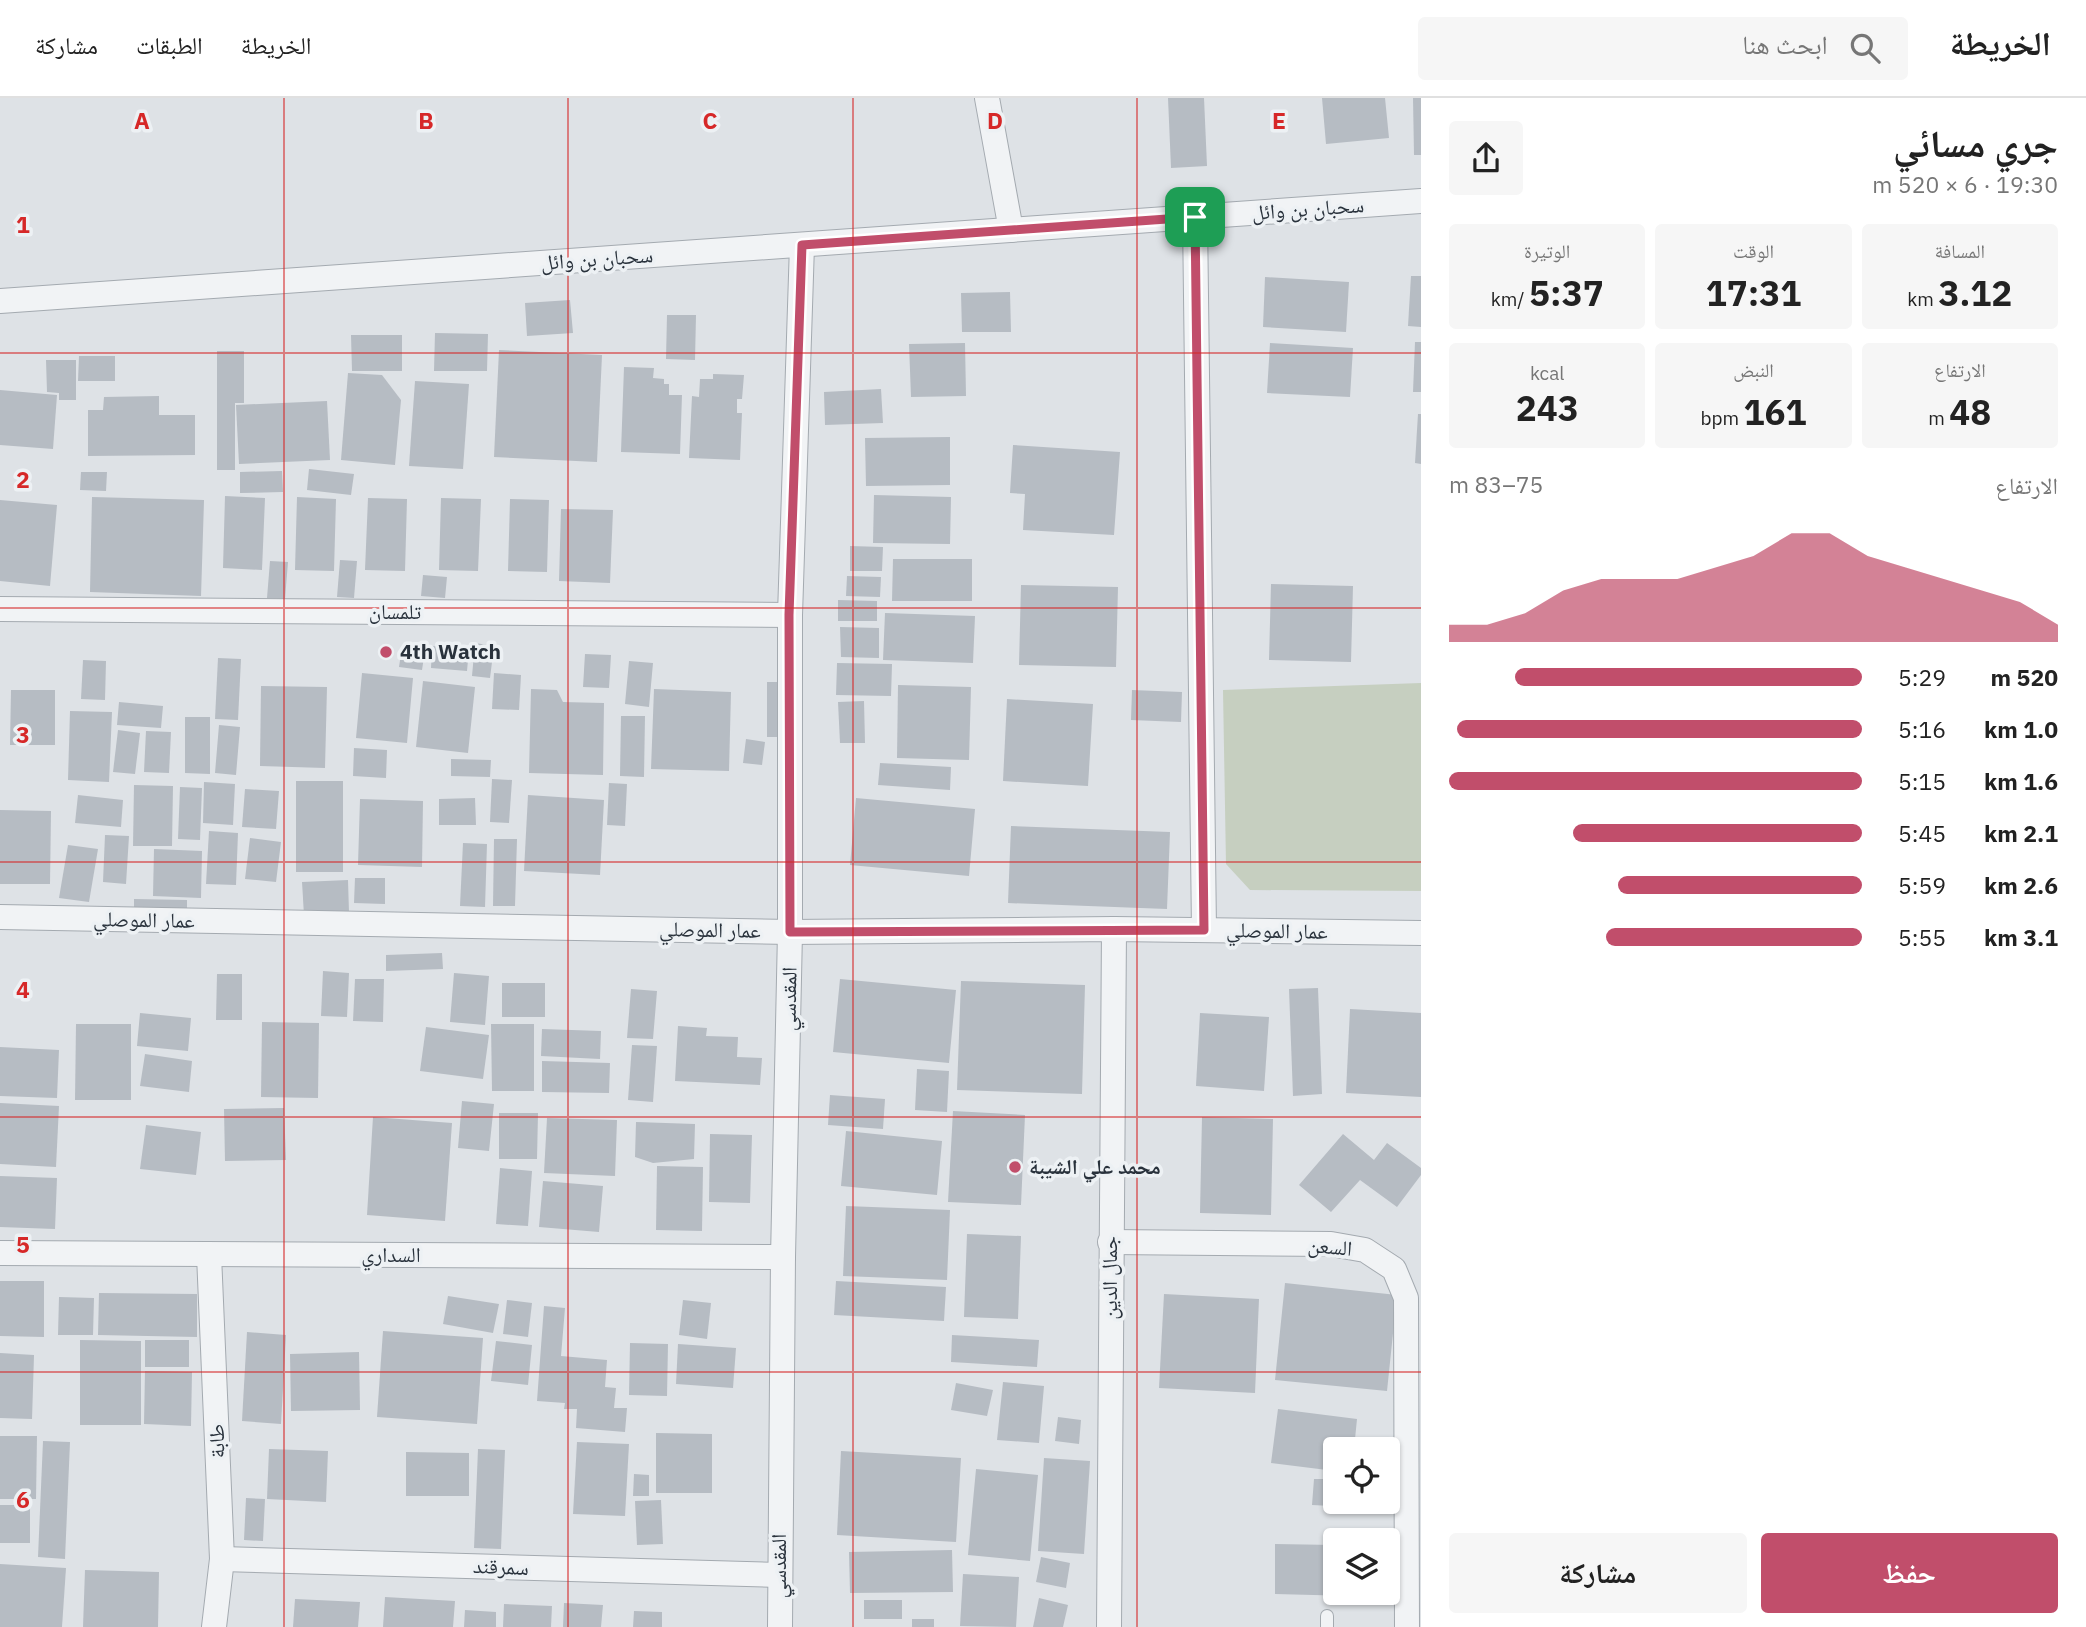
<!DOCTYPE html>
<html lang="ar">
<meta charset="utf-8">
<style>
body{margin:0;font-family:"IBM Plex Sans","Noto Naskh Arabic",sans-serif;background:#f6f6f6;color:#222;direction:rtl;height:100vh;display:flex;flex-direction:column;font-size:26px;white-space:nowrap}
*{box-sizing:border-box;margin:0}
p{font-size:23px;color:#767676}
.icon{flex:none;width:38px;height:38px;fill:none;stroke:currentColor;stroke-width:2;stroke-linecap:round;stroke-linejoin:round}
.map{position:relative;flex:1;overflow:hidden;direction:ltr}
.drawer{display:flex;flex-direction:column;background:#fff;width:665px}
.drawer>*{flex:none}
.controls{position:absolute;left:1323px;top:1339px;display:grid;gap:14px}
.controls a{display:grid;place-items:center;width:77px;height:77px;border-radius:7px;background:#fff;box-shadow:0 2px 5px #0004;font-size:35px}
.pin{position:absolute;display:grid;place-items:center;width:60px;height:60px;color:#fff;margin:-30px;border-radius:14px;box-shadow:0 4px 10px #0006}
.round{display:grid;place-items:center;flex:none;width:74px;height:74px;border-radius:7px;background:#f6f6f6}
.overview{display:flex;align-items:center;justify-content:space-between;height:119px;padding:0 28px}
h1{font-size:38px;font-weight:700;line-height:52px}
.figures{display:grid;grid-template-columns:repeat(3,1fr);gap:10px;height:119px;padding:7px 28px}
.figures div{display:grid;align-content:center;border-radius:7px;background:#f6f6f6;text-align:center}
.figures b{font-size:35px;font-weight:700}
.figures small{font-size:19px;font-weight:400}
.figures p{font-size:19px}
.chart{height:196px;padding:14px 28px}
.chart p{display:flex;justify-content:space-between}
.chart svg{width:100%;height:126px;margin-top:7px;fill:#c14e6b;opacity:.7}
.action{display:flex;gap:14px;margin-top:auto;padding:14px 28px}
.action a{flex:1;height:80px;border-radius:7px;background:#c14e6b;color:#fff;font-size:28px;font-weight:700;line-height:80px;text-align:center}
.action a+a{background:#f6f6f6;color:#222}
ul{padding:0 28px;list-style:none;font-size:23px}
li{display:grid;grid-template-columns:112px 84px 1fr;align-items:center;height:52px}
li i{height:18px;border-radius:9px;background:#c14e6b}
header{display:flex;align-items:center;gap:42px;box-sizing:border-box;height:98px;padding:0 35px;background:#fff;border-bottom:2px solid #e0e0e0}
header strong{font-size:33px}
nav{display:flex;gap:38px;margin-inline-start:auto;font-size:24px}
.search{width:490px;height:63px;background:#f6f6f6;display:flex;align-items:center;gap:18px;box-sizing:border-box;padding:0 24px;border-radius:7px;color:#767676;font-size:26px}
main{display:flex;flex:1;min-height:0}
.map>svg:first-child{display:block}
.green{fill:#c6cfc0}
.building{fill:#b6bcc3}
.lines{fill:none;stroke-linecap:round;stroke-linejoin:round}
.lane-casing{stroke:#a4aab0;stroke-width:14}
.street-casing{stroke:#a4aab0;stroke-width:26}
.lane{stroke:#f1f3f5;stroke-width:12}
.street{stroke:#f1f3f5;stroke-width:24}
.route-casing{stroke:#fff;stroke-width:14}
.route{stroke:#c14e6b;stroke-width:9}
.grid{fill:none;stroke:#d62828;stroke-width:2;stroke-opacity:0.55}
.poi-dot{fill:#c14e6b;stroke:#edf1f4;stroke-width:2.5}
.labels{text-anchor:middle;stroke-width:7;stroke-linejoin:round;paint-order:stroke}
.street-label{font-size:21px;fill:#29323c;stroke:#edf1f4}
.poi-label{font-size:21px;font-weight:bold;fill:#29323c;stroke:#edf1f4;text-anchor:start}
.grid-label{font-size:23px;text-anchor:middle;font-weight:bold;fill:#d62828;stroke:#edf1f4;stroke-width:7;stroke-linejoin:round;paint-order:stroke}
</style>
<header>
<strong>الخريطة</strong>
<div class="search"><svg class="icon" aria-label="search" viewBox="0 0 24 24"><circle cx="10" cy="10" r="6"/><path d="M15 15l6 6"/></svg>ابحث هنا</div>
<nav><a>الخريطة</a><a>الطبقات</a><a>مشاركة</a></nav>
</header>
<main>
<section class="drawer">
<div class="overview"><div><h1>جري مسائي</h1><p>19:30 · 6 × 520 m</p></div><a class="round"><svg class="icon" aria-label="share" viewBox="0 0 24 24"><path d="M12 15V3M7 8l5-5 5 5M5 13v7h14v-7"/></svg></a></div>
<div class="figures">
<div><p>المسافة</p><b>3.12<small> km</small></b></div>
<div><p>الوقت</p><b>17:31</b></div>
<div><p>الوتيرة</p><b>5:37<small> /km</small></b></div>
</div>
<div class="figures">
<div><p>الارتفاع</p><b>48<small> m</small></b></div>
<div><p>النبض</p><b>161<small> bpm</small></b></div>
<div><p>kcal</p><b>243</b></div>
</div>
<div class="chart"><p><span>الارتفاع</span>75–83 m</p>
<svg viewBox="0 0 160 44" preserveAspectRatio="none"><path d="M0 44V38L10 38L20 34L30 26L40 22L50 22L60 22L70 18L80 14L90 6L100 6L110 14L120 18L130 22L140 26L150 30L160 38V44z"/></svg>
</div>
<ul>
<li><b>520 m</b>5:29<i style="width:84%"></i></li>
<li><b>1.0 km</b>5:16<i style="width:98%"></i></li>
<li><b>1.6 km</b>5:15<i style="width:100%"></i></li>
<li><b>2.1 km</b>5:45<i style="width:70%"></i></li>
<li><b>2.6 km</b>5:59<i style="width:59%"></i></li>
<li><b>3.1 km</b>5:55<i style="width:62%"></i></li>
</ul>
<div class="action"><a>حفظ</a><a>مشاركة</a></div>
</section>
<div class="map">
<svg width="1421" height="1529" viewBox="0 0 1421 1529">
<rect width="100%" height="100%" fill="#dee2e6"/>
<!-- green -->
<polygon class="green" points="1421,585 1421,793 1250,792 1226,766 1223,592"/>
<!-- building -->
<g class="building">
<polygon points="1168,0 1204,0 1207,68 1171,70"/>
<polygon points="1322,0 1385,0 1389,40 1326,46"/>
<polygon points="1413,0 1421,0 1421,57 1414,57"/>
<polygon points="1411,178 1421,178 1421,229 1408,228"/>
<polygon points="1265,179 1349,184 1346,234 1263,229"/>
<polygon points="1010,194 1011,234 962,234 961,195"/>
<polygon points="570,202 573,235 527,238 525,205"/>
<polygon points="667,217 696,217 695,262 666,261"/>
<polygon points="435,235 488,236 487,273 434,273"/>
<polygon points="351,237 402,237 402,273 352,273"/>
<polygon points="1415,244 1421,244 1421,294 1413,294"/>
<polygon points="965,245 966,298 911,299 909,246"/>
<polygon points="1270,245 1353,250 1350,299 1267,295"/>
<polygon points="499,252 602,257 597,364 494,359"/>
<polygon points="217,253 244,253 244,305 235,305 235,372 217,372"/>
<polygon points="79,258 115,258 115,283 78,283"/>
<polygon points="46,262 76,262 76,302 59,302 59,295 47,294"/>
<polygon points="624,269 654,270 653,280 664,281 664,286 669,286 669,297 682,297 680,356 621,354"/>
<polygon points="348,275 382,277 401,302 395,367 341,362"/>
<polygon points="713,276 744,277 742,301 737,301 737,315 742,315 740,362 689,360 692,298 699,299 700,281 713,281"/>
<polygon points="415,283 469,286 463,371 409,368"/>
<polygon points="881,291 883,325 825,327 824,294"/>
<polygon points="0,292 57,297 53,351 0,347"/>
<polygon points="159,298 159,317 195,317 195,357 88,358 88,312 103,312 104,299"/>
<polygon points="327,303 330,362 239,366 236,307"/>
<polygon points="1418,316 1421,316 1421,366 1415,365"/>
<polygon points="950,339 950,387 866,388 865,340"/>
<polygon points="1013,347 1120,354 1114,437 1023,432 1025,396 1010,395"/>
<polygon points="309,371 354,376 351,397 307,392"/>
<polygon points="282,373 283,394 240,395 240,374"/>
<polygon points="81,374 107,374 106,393 80,392"/>
<polygon points="874,397 951,399 950,446 873,445"/>
<polygon points="225,398 265,400 262,472 223,470"/>
<polygon points="92,399 204,402 201,498 90,494"/>
<polygon points="297,399 336,401 334,473 295,472"/>
<polygon points="368,400 407,401 405,473 365,472"/>
<polygon points="441,400 481,401 478,473 439,472"/>
<polygon points="510,401 549,402 547,474 508,473"/>
<polygon points="0,402 57,407 50,488 0,483"/>
<polygon points="561,411 613,412 610,485 559,483"/>
<polygon points="850,448 883,449 882,473 850,473"/>
<polygon points="893,461 972,461 972,503 892,503"/>
<polygon points="340,462 357,463 354,500 337,499"/>
<polygon points="270,463 288,464 285,501 267,500"/>
<polygon points="423,477 447,479 445,500 421,498"/>
<polygon points="847,478 881,479 880,499 846,498"/>
<polygon points="1271,486 1353,488 1351,564 1269,562"/>
<polygon points="1021,487 1118,489 1116,569 1019,567"/>
<polygon points="838,502 877,503 877,523 838,523"/>
<polygon points="885,515 975,518 973,565 883,562"/>
<polygon points="840,529 879,530 879,560 841,559"/>
<polygon points="475,545 494,548 490,580 472,578"/>
<polygon points="432,548 469,551 467,573 431,570"/>
<polygon points="401,556 424,559 422,572 399,569"/>
<polygon points="585,556 611,557 609,590 583,589"/>
<polygon points="218,560 241,561 238,622 215,621"/>
<polygon points="83,562 106,563 105,602 81,601"/>
<polygon points="629,563 653,565 649,609 625,606"/>
<polygon points="837,565 892,566 891,598 836,597"/>
<polygon points="362,575 413,580 407,645 356,640"/>
<polygon points="494,575 521,577 519,612 492,611"/>
<polygon points="423,583 475,589 468,655 416,649"/>
<rect x="767" y="584" width="17" height="55"/>
<polygon points="898,587 971,589 969,662 897,660"/>
<polygon points="261,588 327,589 325,670 260,668"/>
<polygon points="531,591 557,592 563,604 604,605 603,677 529,675"/>
<polygon points="654,591 731,594 729,673 651,671"/>
<polygon points="11,592 55,592 55,647 10,647"/>
<polygon points="1132,592 1182,594 1181,624 1131,622"/>
<polygon points="1007,601 1093,606 1088,688 1003,683"/>
<polygon points="864,603 865,645 840,645 838,604"/>
<polygon points="119,604 163,608 161,630 117,627"/>
<polygon points="70,613 112,614 109,684 68,682"/>
<polygon points="621,618 645,618 644,679 620,678"/>
<polygon points="185,619 210,619 210,676 185,675"/>
<polygon points="219,627 240,629 236,677 215,675"/>
<polygon points="118,632 140,635 135,676 113,674"/>
<polygon points="146,633 171,634 169,675 144,674"/>
<polygon points="746,641 765,644 762,667 743,665"/>
<polygon points="354,650 387,652 386,680 353,678"/>
<polygon points="451,661 491,662 490,679 451,678"/>
<polygon points="880,665 951,669 950,692 878,687"/>
<polygon points="492,681 512,682 509,725 490,724"/>
<rect x="296" y="683" width="47" height="91"/>
<polygon points="204,684 235,686 233,727 203,725"/>
<polygon points="609,685 627,686 625,728 607,727"/>
<polygon points="134,687 173,688 172,748 133,748"/>
<polygon points="180,689 202,690 200,742 178,741"/>
<polygon points="245,691 279,693 276,731 242,729"/>
<polygon points="78,697 123,702 121,729 75,725"/>
<polygon points="528,697 604,702 600,777 524,773"/>
<polygon points="475,700 476,727 439,727 439,701"/>
<polygon points="856,700 975,711 969,778 850,767"/>
<polygon points="360,701 423,703 422,769 358,767"/>
<polygon points="0,712 51,713 50,786 0,786"/>
<polygon points="1011,728 1170,734 1167,811 1008,805"/>
<polygon points="209,733 238,735 236,787 206,786"/>
<polygon points="105,737 129,738 126,786 103,784"/>
<polygon points="250,740 281,744 276,784 245,781"/>
<polygon points="494,741 517,741 515,808 493,808"/>
<polygon points="463,745 487,746 485,809 460,808"/>
<polygon points="68,747 98,751 89,804 59,800"/>
<polygon points="154,751 202,753 201,800 153,798"/>
<polygon points="355,780 385,780 385,806 354,805"/>
<polygon points="348,782 349,815 304,817 302,784"/>
<polygon points="134,801 187,802 187,816 134,816"/>
<polygon points="442,855 443,871 386,873 386,857"/>
<polygon points="323,873 349,875 347,919 321,918"/>
<polygon points="454,875 489,878 485,927 450,924"/>
<polygon points="217,876 242,876 242,922 216,922"/>
<polygon points="355,881 384,881 383,924 353,923"/>
<polygon points="840,881 956,892 949,965 833,954"/>
<polygon points="961,883 1085,887 1082,996 957,992"/>
<rect x="502" y="885" width="43" height="34"/>
<polygon points="1318,890 1322,996 1293,998 1289,891"/>
<polygon points="631,891 657,893 653,941 627,940"/>
<polygon points="1350,911 1421,915 1421,999 1346,995"/>
<polygon points="140,915 191,920 188,953 137,948"/>
<polygon points="1200,915 1269,919 1264,993 1196,988"/>
<polygon points="262,924 319,925 318,1000 261,999"/>
<polygon points="76,926 131,926 131,1002 75,1002"/>
<polygon points="491,926 534,926 534,993 492,993"/>
<polygon points="678,928 707,930 706,938 738,939 737,959 762,960 760,987 675,983"/>
<polygon points="426,929 489,937 483,981 420,973"/>
<polygon points="542,931 601,933 600,961 541,958"/>
<polygon points="632,947 657,948 653,1004 628,1002"/>
<polygon points="0,949 59,952 57,1000 0,998"/>
<polygon points="145,956 192,963 189,994 140,988"/>
<polygon points="542,963 610,965 609,995 542,994"/>
<polygon points="917,971 949,973 947,1014 915,1012"/>
<polygon points="830,997 885,1001 883,1031 828,1027"/>
<polygon points="462,1003 494,1006 489,1053 458,1050"/>
<polygon points="0,1005 59,1008 56,1069 0,1066"/>
<polygon points="284,1010 286,1062 225,1063 224,1011"/>
<polygon points="953,1013 1025,1017 1021,1107 948,1104"/>
<polygon points="499,1015 538,1015 537,1061 499,1061"/>
<polygon points="373,1019 452,1025 445,1123 367,1117"/>
<polygon points="1202,1019 1273,1021 1271,1117 1200,1115"/>
<polygon points="547,1020 617,1022 615,1078 544,1075"/>
<polygon points="636,1024 695,1026 694,1061 653,1065 635,1059"/>
<polygon points="146,1027 201,1034 196,1077 140,1071"/>
<polygon points="846,1033 942,1043 937,1097 841,1088"/>
<polygon points="710,1036 752,1037 750,1105 709,1104"/>
<polygon points="1343,1036 1374,1062 1387,1045 1421,1070 1421,1077 1397,1109 1360,1082 1331,1114 1299,1087"/>
<polygon points="657,1068 703,1069 702,1133 656,1132"/>
<polygon points="500,1070 532,1073 528,1128 496,1126"/>
<polygon points="0,1078 57,1080 55,1131 0,1129"/>
<polygon points="543,1083 603,1088 599,1134 539,1129"/>
<polygon points="846,1108 950,1112 947,1182 843,1178"/>
<polygon points="967,1136 1021,1138 1018,1221 964,1219"/>
<polygon points="0,1183 44,1183 44,1239 0,1238"/>
<polygon points="836,1183 946,1189 944,1223 834,1217"/>
<polygon points="1285,1185 1397,1197 1387,1293 1275,1282"/>
<polygon points="99,1195 197,1196 197,1239 98,1237"/>
<polygon points="1164,1196 1259,1201 1255,1295 1159,1290"/>
<polygon points="448,1198 499,1206 493,1235 443,1226"/>
<polygon points="59,1199 94,1200 93,1237 58,1237"/>
<polygon points="507,1202 532,1205 528,1239 503,1236"/>
<polygon points="683,1202 711,1205 707,1241 679,1237"/>
<polygon points="544,1208 565,1210 561,1258 607,1262 605,1289 616,1290 614,1310 627,1310 625,1334 576,1330 577,1311 564,1311 565,1305 537,1303"/>
<polygon points="383,1233 483,1240 477,1326 377,1319"/>
<polygon points="247,1234 286,1237 281,1326 242,1323"/>
<polygon points="952,1237 1039,1242 1037,1269 951,1264"/>
<polygon points="80,1242 141,1243 141,1327 80,1327"/>
<rect x="145" y="1242" width="44" height="27"/>
<polygon points="496,1243 532,1247 528,1287 491,1283"/>
<polygon points="630,1245 668,1246 667,1298 629,1297"/>
<polygon points="678,1246 736,1250 733,1290 676,1286"/>
<polygon points="359,1254 360,1312 291,1313 290,1256"/>
<polygon points="0,1255 34,1257 32,1321 0,1320"/>
<polygon points="145,1273 192,1274 191,1328 144,1326"/>
<polygon points="1003,1284 1044,1288 1039,1345 997,1342"/>
<polygon points="956,1285 993,1292 987,1318 951,1312"/>
<polygon points="1278,1311 1357,1321 1354,1351 1335,1351 1335,1373 1271,1365"/>
<polygon points="1058,1319 1081,1322 1079,1346 1055,1343"/>
<polygon points="656,1335 712,1336 712,1395 656,1395"/>
<polygon points="0,1338 37,1338 36,1401 0,1401"/>
<polygon points="43,1343 70,1344 65,1461 38,1459"/>
<polygon points="577,1344 629,1346 625,1418 573,1416"/>
<polygon points="269,1351 328,1353 326,1404 267,1401"/>
<polygon points="478,1351 505,1352 501,1451 474,1450"/>
<polygon points="841,1353 961,1360 956,1444 837,1437"/>
<polygon points="406,1354 469,1355 469,1398 406,1398"/>
<polygon points="1044,1360 1090,1363 1084,1456 1038,1453"/>
<polygon points="976,1371 1038,1377 1030,1463 968,1457"/>
<polygon points="634,1376 649,1377 649,1398 633,1398"/>
<polygon points="1314,1381 1335,1381 1335,1404 1353,1404 1352,1409 1312,1407"/>
<polygon points="246,1400 265,1401 263,1443 244,1442"/>
<polygon points="661,1402 663,1446 637,1447 635,1403"/>
<rect x="0" y="1407" width="30" height="38"/>
<polygon points="1275,1446 1335,1447 1335,1494 1352,1494 1352,1498 1275,1496"/>
<polygon points="952,1452 953,1494 850,1495 849,1454"/>
<polygon points="1041,1459 1070,1465 1066,1490 1036,1484"/>
<polygon points="0,1466 66,1470 62,1529 0,1529"/>
<polygon points="85,1472 159,1474 158,1529 83,1529"/>
<polygon points="963,1476 1019,1479 1016,1529 960,1528"/>
<polygon points="385,1499 455,1503 453,1529 383,1529"/>
<polygon points="1039,1500 1068,1507 1063,1529 1033,1529"/>
<polygon points="295,1501 360,1504 358,1529 293,1529"/>
<rect x="864" y="1502" width="38" height="19"/>
<polygon points="564,1505 603,1507 601,1529 563,1529"/>
<polygon points="504,1506 552,1508 551,1529 503,1529"/>
<polygon points="465,1512 496,1514 496,1529 464,1529"/>
<polygon points="634,1513 662,1514 662,1529 633,1529"/>
<rect x="912" y="1521" width="22" height="8"/>
</g>
<g class="lines">
<!-- lane casing -->
<g class="lane-casing">
<polyline id="lane" points="1327,1529 1327,1518"/>
</g>
<!-- street casing -->
<g class="street-casing">
<g id="street">
<polyline points="987,0 1011,132"/>
<polyline points="1195,119 1204,832"/>
<polyline points="0,203 1421,103"/>
<polyline points="0,511 790,517"/>
<polyline points="0,819 790,834 1114,831 1421,835"/>
<polyline points="1110,1144 1331,1146 1365,1152 1394,1171 1406,1200 1407,1529"/>
<polyline points="0,1155 783,1159"/>
<polyline points="209,1157 222,1461 214,1529"/>
<polyline points="222,1461 779,1477"/>
<polyline points="780,1529 783,1159 790,834 790,517 802,147"/>
<polyline points="1109,1529 1114,831"/>
</g>
</g>
<!-- lane -->
<use href="#lane" class="lane"/>
<!-- street -->
<use href="#street" class="street"/>
</g>
<g class="lines">
<!-- route casing -->
<g class="route-casing">
<polygon id="route" points="1195,119 1204,832 790,834 789,517 802,147"/>
</g>
<!-- route -->
<use href="#route" class="route"/>
</g>
<!-- grid -->
<path class="grid" d="M 284,0 L 284,1529M 568,0 L 568,1529M 853,0 L 853,1529M 1137,0 L 1137,1529M 0,255 L 1421,255M 0,510 L 1421,510M 0,764 L 1421,764M 0,1019 L 1421,1019M 0,1274 L 1421,1274"/>
<!-- markers -->
<g class="poi-dot">
<circle cx="386" cy="554" r="7"/>
<circle cx="1015" cy="1069" r="7"/>
</g>
<g class="labels">
<!-- street labels -->
<g class="street-label">
<text transform="translate(1308 111) rotate(-4)" y="7">سحبان بن وائل</text>
<text transform="translate(597 161) rotate(-4)" y="7">سحبان بن وائل</text>
<text x="395" y="521">تلمسان</text>
<text transform="translate(144 822) rotate(1)" y="7">عمار الموصلي</text>
<text transform="translate(710 832) rotate(1)" y="7">عمار الموصلي</text>
<text transform="translate(1277 833) rotate(1)" y="7">عمار الموصلي</text>
<text transform="translate(789 901) rotate(-89)" y="7">المقدسي</text>
<text transform="translate(1330 1149) rotate(5)" y="7">السعن</text>
<text x="391" y="1164">السداري</text>
<text transform="translate(1110 1180) rotate(-90)" y="7">جمال الدين</text>
<text transform="translate(217 1343) rotate(-92)" y="7">طابة</text>
<text transform="translate(779 1468) rotate(-90)" y="7">المقدسي</text>
<text transform="translate(501 1469) rotate(2)" y="7">سمرقند</text>
</g>
<!-- poi labels -->
<g class="poi-label">
<text x="400" y="561">4th Watch</text>
<text x="1029" y="1076">محمد علي الشيبة</text>
</g>
</g>
<g class="grid-label">
<text x="142" y="31">A</text>
<text x="426" y="31">B</text>
<text x="710" y="31">C</text>
<text x="995" y="31">D</text>
<text x="1279" y="31">E</text>
<text x="23" y="135">1</text>
<text x="23" y="390">2</text>
<text x="23" y="645">3</text>
<text x="23" y="900">4</text>
<text x="23" y="1155">5</text>
<text x="23" y="1410">6</text>
</g>
</svg>
<div class="controls">
<a><svg class="icon" aria-label="locate" viewBox="0 0 24 24"><circle cx="12" cy="12" r="6"/><path d="M12 2v4M12 18v4M2 12h4M18 12h4"/></svg></a>
<a><svg class="icon" aria-label="layers" viewBox="0 0 24 24"><path d="M12 4l9 5-9 5-9-5zM3 14l9 5 9-5"/></svg></a>
</div>
<div class="pin" style="left:1195px;top:119px;background:#1e9e55"><svg class="icon" aria-label="arrive" viewBox="0 0 24 24"><path d="M6 21V4h12l-3 4 3 4H6"/></svg></div>
</div>
</main>
